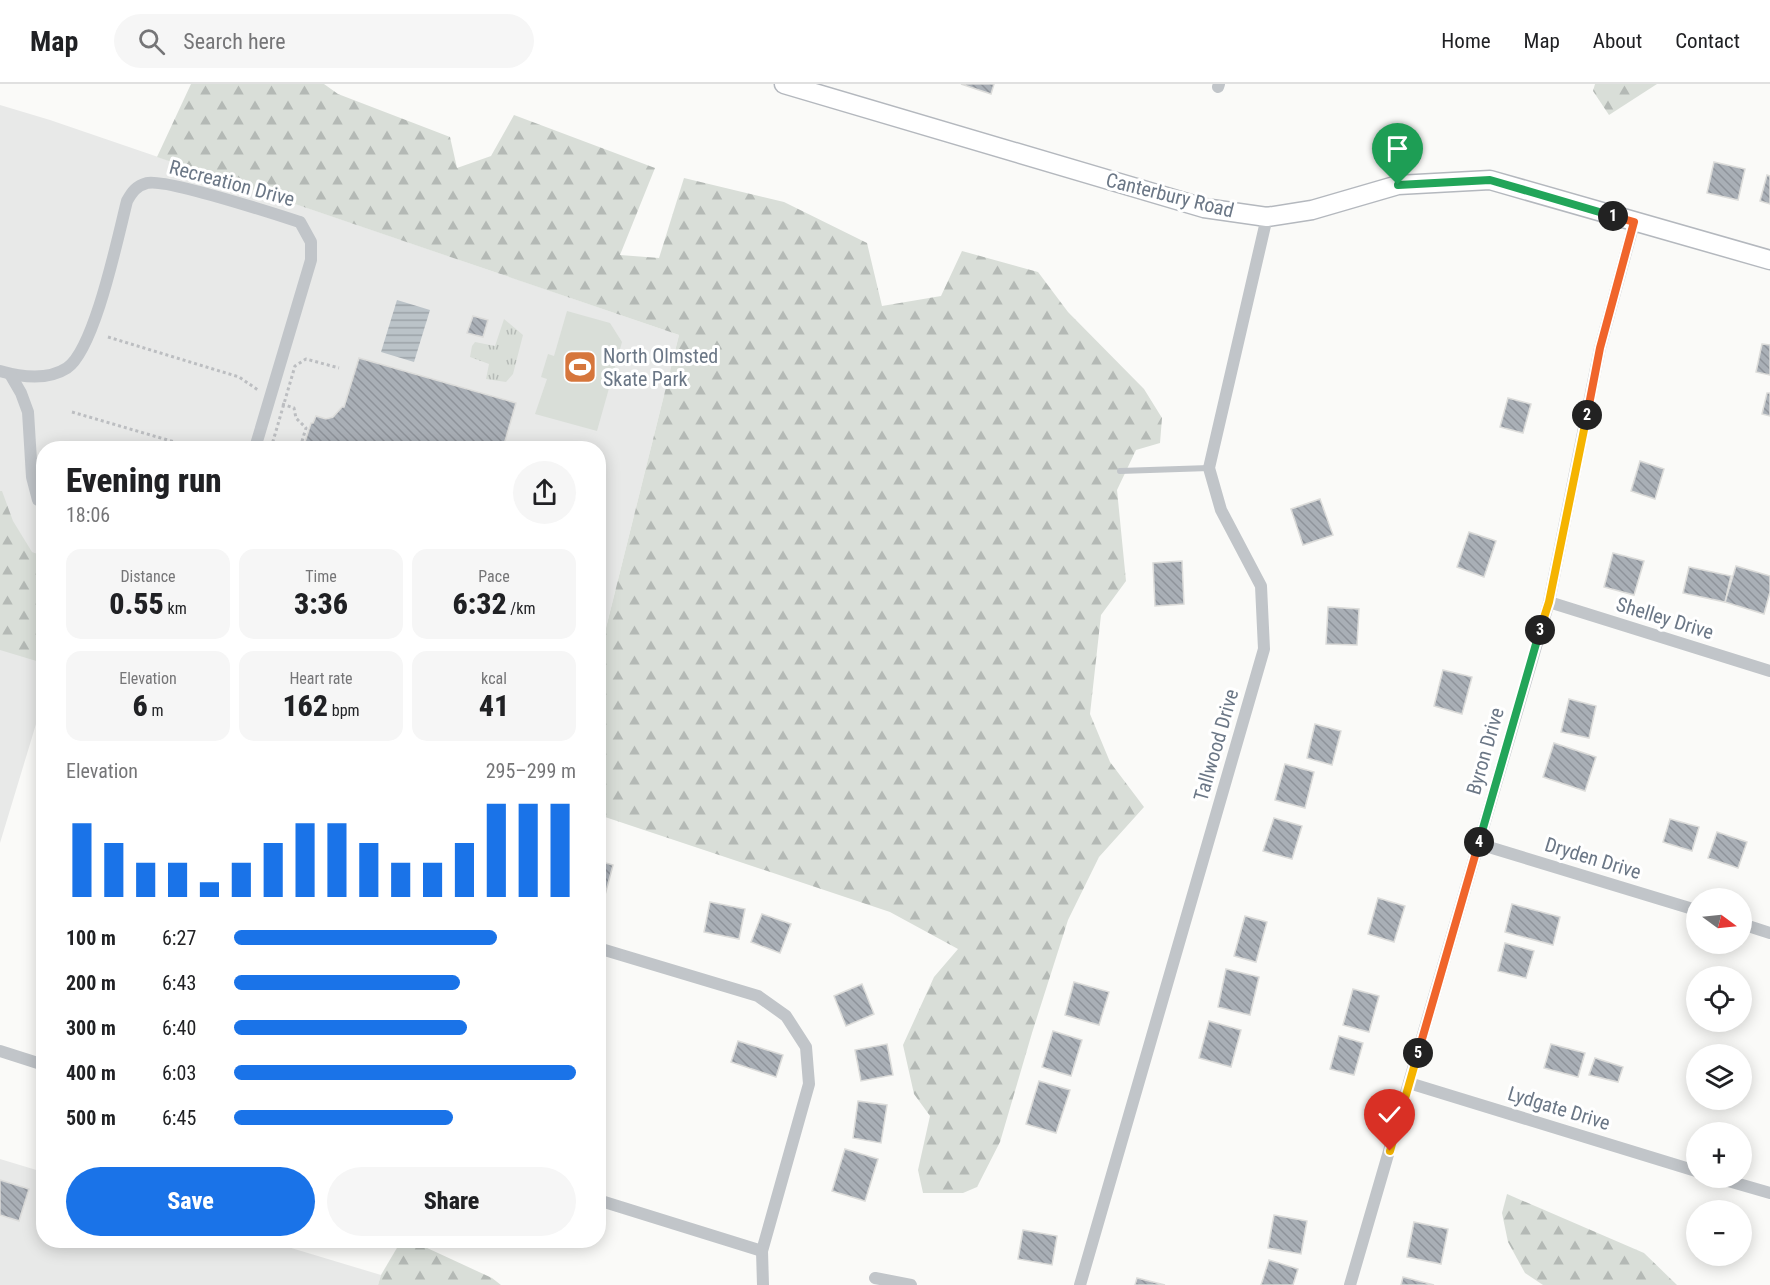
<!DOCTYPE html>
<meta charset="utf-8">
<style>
body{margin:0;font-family:"Roboto Condensed",sans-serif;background:#f6f6f6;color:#202124;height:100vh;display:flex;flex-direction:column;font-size:22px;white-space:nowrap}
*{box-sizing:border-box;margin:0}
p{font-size:20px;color:#757577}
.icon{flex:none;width:33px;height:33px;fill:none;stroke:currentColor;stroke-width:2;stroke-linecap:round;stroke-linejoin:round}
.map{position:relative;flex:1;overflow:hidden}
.details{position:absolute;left:36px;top:357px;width:570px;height:807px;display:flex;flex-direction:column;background:#fff;border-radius:24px;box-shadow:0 3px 15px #0003}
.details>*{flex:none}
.needle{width:39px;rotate:105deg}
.buttons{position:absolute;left:1686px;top:804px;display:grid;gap:12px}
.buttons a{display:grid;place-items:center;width:66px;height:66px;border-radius:50%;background:#fff;box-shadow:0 3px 15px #0003;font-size:30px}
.pin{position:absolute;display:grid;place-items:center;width:51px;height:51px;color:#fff;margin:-62px -26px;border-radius:50% 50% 50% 0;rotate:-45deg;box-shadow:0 0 6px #0007}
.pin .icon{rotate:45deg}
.km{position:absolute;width:30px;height:30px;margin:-15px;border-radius:50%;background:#222;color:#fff;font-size:16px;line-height:30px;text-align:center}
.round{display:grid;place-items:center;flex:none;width:63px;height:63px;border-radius:32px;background:#f6f6f6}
.head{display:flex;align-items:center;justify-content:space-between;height:102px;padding:0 30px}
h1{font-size:33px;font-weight:800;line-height:45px}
.metrics{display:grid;grid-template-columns:repeat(3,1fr);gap:9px;height:102px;padding:6px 30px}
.metrics div{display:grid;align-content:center;border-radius:15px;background:#f6f6f6;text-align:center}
.metrics b{font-size:30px;font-weight:800}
.metrics small{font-size:16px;font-weight:400}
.metrics p{font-size:16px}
.chart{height:168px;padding:12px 30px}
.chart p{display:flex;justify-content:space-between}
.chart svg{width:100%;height:108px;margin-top:6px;stroke:#1a73e8;stroke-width:6}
.cta{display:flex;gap:12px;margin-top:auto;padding:12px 30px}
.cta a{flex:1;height:69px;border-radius:36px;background:#1a73e8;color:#fff;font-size:24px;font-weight:800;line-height:69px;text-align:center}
.cta a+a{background:#f6f6f6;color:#202124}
ul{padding:0 30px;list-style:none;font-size:20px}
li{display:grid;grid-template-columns:96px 72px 1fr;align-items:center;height:45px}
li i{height:15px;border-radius:8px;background:#1a73e8}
header{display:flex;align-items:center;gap:36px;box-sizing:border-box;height:84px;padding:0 30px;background:#fff;border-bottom:2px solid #e0e0e0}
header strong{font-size:28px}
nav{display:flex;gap:33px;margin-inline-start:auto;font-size:21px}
.search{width:420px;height:54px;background:#f6f6f6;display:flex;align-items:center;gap:15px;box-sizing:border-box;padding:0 21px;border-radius:33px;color:#757577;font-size:22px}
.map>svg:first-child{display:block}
.built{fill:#e8e9e8}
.grass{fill:url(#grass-tufts)}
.forest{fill:url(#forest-firs)}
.pitch{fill:#d9ded8}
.water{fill:url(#water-rules)}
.building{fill:url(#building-back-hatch);stroke:#dcdcda;stroke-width:1.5}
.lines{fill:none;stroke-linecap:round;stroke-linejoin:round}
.secondary-casing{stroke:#b4b8be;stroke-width:21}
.path{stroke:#bcbec1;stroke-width:3;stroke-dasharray:3 3;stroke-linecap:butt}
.lane{stroke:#c1c5c9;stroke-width:6}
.street{stroke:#c1c5c9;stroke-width:12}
.secondary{stroke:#fff;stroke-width:18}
.split-1-casing{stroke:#fff;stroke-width:12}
.split-2-casing{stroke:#fff;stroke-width:12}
.split-3-casing{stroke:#fff;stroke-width:12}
.split-4-casing{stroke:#fff;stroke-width:12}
.split-5-casing{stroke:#fff;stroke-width:12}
.split-6-casing{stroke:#fff;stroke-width:12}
.split-1{stroke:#22a559;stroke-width:8}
.split-2{stroke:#f0652b;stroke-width:8}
.split-3{stroke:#f5b400;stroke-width:8}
.split-4{stroke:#22a559;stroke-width:8}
.split-5{stroke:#f0652b;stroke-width:8}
.split-6{stroke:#f5b400;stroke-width:8}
.labels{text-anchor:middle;stroke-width:6;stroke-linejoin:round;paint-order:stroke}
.street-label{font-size:20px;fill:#6b7786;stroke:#fff}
.poi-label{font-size:20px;fill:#6b7786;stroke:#fff;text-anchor:start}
</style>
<header>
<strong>Map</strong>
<div class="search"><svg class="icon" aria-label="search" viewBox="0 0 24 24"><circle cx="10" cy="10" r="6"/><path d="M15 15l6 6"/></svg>Search here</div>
<nav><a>Home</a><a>Map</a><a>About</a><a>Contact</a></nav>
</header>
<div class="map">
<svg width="1770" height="1201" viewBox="0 0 1770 1201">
<defs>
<pattern id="grass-tufts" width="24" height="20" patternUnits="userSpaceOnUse" patternTransform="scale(1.5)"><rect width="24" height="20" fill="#d9ded8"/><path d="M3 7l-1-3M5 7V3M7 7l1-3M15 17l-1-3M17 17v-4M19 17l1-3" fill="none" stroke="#b4b9b5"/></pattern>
<pattern id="forest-firs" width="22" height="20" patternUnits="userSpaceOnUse" patternTransform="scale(1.5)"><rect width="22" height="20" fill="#d9ded8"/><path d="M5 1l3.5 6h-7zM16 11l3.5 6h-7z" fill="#b4b9b5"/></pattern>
<pattern id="water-rules" width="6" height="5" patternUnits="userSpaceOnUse" patternTransform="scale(1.5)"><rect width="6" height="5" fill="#bbc3c8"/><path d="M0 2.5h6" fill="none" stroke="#9ca3a8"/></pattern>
<pattern id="building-back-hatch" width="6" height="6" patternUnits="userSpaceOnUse" patternTransform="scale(1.5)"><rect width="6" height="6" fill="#a9afb6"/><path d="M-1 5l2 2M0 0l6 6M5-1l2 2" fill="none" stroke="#8e939a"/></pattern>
</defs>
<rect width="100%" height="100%" fill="#fafaf8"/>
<!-- built -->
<g class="built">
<polygon points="0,21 50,36 679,251 599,572 598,364 44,364 43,617 0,759"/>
<polygon points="0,1075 43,1088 44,1156 268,1157 381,1191 378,1201 0,1201"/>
</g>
<!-- grass -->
<polygon class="grass" points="504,235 523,251 513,290 506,298 486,295 489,280 470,273 472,262 475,258 495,262"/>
<!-- forest -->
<g class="forest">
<polygon points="191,0 324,0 338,10 450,53 457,84 491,72 514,31 655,84 620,171 659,174 684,94 784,118 867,159 882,222 941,212 962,167 1038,188 1068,228 1144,305 1162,334 1160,359 1136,366 1117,406 1126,497 1101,531 1090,630 1110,678 1144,723 1099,773 1068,836 1032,949 1000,1058 977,1103 963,1109 923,1109 918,1086 930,1032 914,1010 903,961 934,893 958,865 890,828 599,731 599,572 679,251 157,73"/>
<polygon points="1595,0 1657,0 1609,31 1593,7"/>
<polygon points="0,407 2,407 13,437 32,468 43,472 43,579 0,566"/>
<polygon points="1507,1110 1644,1169 1677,1201 1543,1201 1525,1189 1508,1158 1502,1129"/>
<polygon points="401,1157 412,1157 492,1194 501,1201 378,1201 381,1191"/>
</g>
<!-- pitch -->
<polygon class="pitch" points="567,227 610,239 622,258 597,347 535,330 547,295 541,293 548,270 554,272"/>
<!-- water -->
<polygon class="water" points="397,216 430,226 414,278 381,268"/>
<!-- building -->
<g class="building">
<polygon points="961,0 994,0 991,10"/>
<polygon points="1714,78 1745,85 1738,116 1707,109"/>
<polygon points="1767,91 1770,92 1770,120 1760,117"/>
<polygon points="473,232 488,236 483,253 467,249"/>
<polygon points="1762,260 1770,261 1770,291 1756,288"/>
<polygon points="359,274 516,319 503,364 303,364 311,339 313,339 316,332 326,335 333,333 342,323 344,323"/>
<polygon points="1767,309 1770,309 1770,332 1762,330"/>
<polygon points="1508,314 1531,320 1523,349 1500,343"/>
<polygon points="1640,377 1664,385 1655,415 1631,407"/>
<polygon points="1320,415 1333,451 1303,461 1291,425"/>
<polygon points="1469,448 1496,457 1484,493 1457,483"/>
<polygon points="1613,469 1644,477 1634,511 1604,503"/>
<polygon points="1182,477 1184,520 1155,522 1153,479"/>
<polygon points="1736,482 1770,492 1770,508 1764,530 1725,518"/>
<polygon points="1689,483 1731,492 1725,518 1683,509"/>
<polygon points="1328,523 1359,525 1357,561 1326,560"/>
<polygon points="1443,586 1472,593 1462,630 1434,622"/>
<polygon points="1569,615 1596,622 1589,654 1561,648"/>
<polygon points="1315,640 1341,647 1332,681 1307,674"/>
<polygon points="1554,659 1596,673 1585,707 1543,693"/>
<polygon points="1285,680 1314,688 1305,724 1275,716"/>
<polygon points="1274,734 1302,742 1292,775 1263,767"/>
<polygon points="1670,735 1699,743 1692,767 1663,758"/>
<polygon points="1717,748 1747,758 1738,784 1708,774"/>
<polygon points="598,777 613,781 605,811 598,809"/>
<polygon points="1378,814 1405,822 1394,858 1368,850"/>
<polygon points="710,818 745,825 739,855 704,848"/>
<polygon points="1512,820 1560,833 1553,861 1505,848"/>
<polygon points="762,830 791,840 780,869 751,858"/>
<polygon points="1245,832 1267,838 1256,878 1234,872"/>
<polygon points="1505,859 1534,867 1526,894 1498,887"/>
<polygon points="1226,885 1259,893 1250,931 1218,923"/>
<polygon points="1074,898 1109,908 1099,941 1065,931"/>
<polygon points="862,900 874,930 846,942 834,912"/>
<polygon points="1353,905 1379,912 1369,948 1343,941"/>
<polygon points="1209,937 1241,946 1231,983 1199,974"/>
<polygon points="1053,947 1082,956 1071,992 1042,983"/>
<polygon points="1339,952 1363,959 1354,991 1330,985"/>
<polygon points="738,957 783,971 776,993 731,978"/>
<polygon points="887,960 893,991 861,997 855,966"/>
<polygon points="1551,960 1585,969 1578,993 1544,984"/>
<polygon points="1595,974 1623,983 1618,998 1589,991"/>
<polygon points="1039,997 1070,1006 1056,1049 1026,1040"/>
<polygon points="858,1017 887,1021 881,1059 853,1054"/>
<polygon points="845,1065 878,1075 865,1117 832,1107"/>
<polygon points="0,1096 29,1105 19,1137 0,1131"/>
<polygon points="1274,1131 1307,1137 1301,1170 1268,1164"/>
<polygon points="1414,1138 1448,1145 1441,1180 1407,1173"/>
<polygon points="1023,1146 1057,1152 1052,1181 1018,1175"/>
<polygon points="1269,1176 1298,1185 1293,1201 1261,1201"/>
<polygon points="1403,1193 1434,1201 1401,1201"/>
<polygon points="1137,1194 1165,1201 1135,1201"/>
</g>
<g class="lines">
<!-- secondary casing -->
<g class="secondary-casing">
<polyline id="secondary" points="784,0 1204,124 1267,133 1312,126 1398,101 1490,96 1770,176"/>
</g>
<!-- path -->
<g class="path">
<polyline points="108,253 239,293 258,306"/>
<polyline points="282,320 294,324 296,334 306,344 300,364"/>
<polyline points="72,328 195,364"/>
<polyline points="271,364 295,282 306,275 339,284"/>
</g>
<!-- lane -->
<polyline class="lane" points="1120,387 1209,384"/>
<!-- street -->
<g class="street">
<polyline points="1218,3 1219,0"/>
<path d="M 0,287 C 21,293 47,297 67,284 C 95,265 118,152 127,117 C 132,108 136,102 147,99 C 165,94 275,130 300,138 L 311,158 L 311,176 L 255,364"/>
<polyline points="10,290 21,309 28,328 32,393 38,416 44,419"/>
<polyline points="1549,518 1770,587"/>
<polyline points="1479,760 1696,826"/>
<polyline points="1742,840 1770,849"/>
<polyline points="598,864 758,912 786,932 806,963 809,1000 762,1167 763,1201"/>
<polyline points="0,967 44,981"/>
<polyline points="1409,999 1696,1087"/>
<polyline points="1718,1094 1770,1109"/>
<polyline points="598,1116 762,1167"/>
<polyline points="875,1194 911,1201"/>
<polyline points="1080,1201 1264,565 1261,502 1221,426 1209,384 1267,133"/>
<polyline points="1350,1201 1549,518 1600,264 1634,139"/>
</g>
<!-- secondary -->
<use href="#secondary" class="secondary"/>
</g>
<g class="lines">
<!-- split-1 casing -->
<g class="split-1-casing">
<polyline id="split-1" points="1398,101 1490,96 1613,132"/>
</g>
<!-- split-2 casing -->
<g class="split-2-casing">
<polyline id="split-2" points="1587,331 1600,264 1634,138 1613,132"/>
</g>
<!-- split-3 casing -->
<g class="split-3-casing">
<polyline id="split-3" points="1540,546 1549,518 1587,331"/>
</g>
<!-- split-4 casing -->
<g class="split-4-casing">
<polyline id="split-4" points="1479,758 1540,546"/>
</g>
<!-- split-5 casing -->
<g class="split-5-casing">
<polyline id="split-5" points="1418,969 1479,758"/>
</g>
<!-- split-6 casing -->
<g class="split-6-casing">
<polyline id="split-6" points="1390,1067 1418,969"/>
</g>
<!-- split-1 -->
<use href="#split-1" class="split-1"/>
<!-- split-2 -->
<use href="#split-2" class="split-2"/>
<!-- split-3 -->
<use href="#split-3" class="split-3"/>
<!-- split-4 -->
<use href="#split-4" class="split-4"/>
<!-- split-5 -->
<use href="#split-5" class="split-5"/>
<!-- split-6 -->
<use href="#split-6" class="split-6"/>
</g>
<!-- icons -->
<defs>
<g id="stadium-square" transform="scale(1.725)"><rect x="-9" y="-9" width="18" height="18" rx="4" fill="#d6763c" stroke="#fff"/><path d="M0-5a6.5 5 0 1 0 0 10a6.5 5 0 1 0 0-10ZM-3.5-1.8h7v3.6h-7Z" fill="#fff"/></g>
</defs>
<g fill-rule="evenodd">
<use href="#stadium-square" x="580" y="283"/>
</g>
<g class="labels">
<!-- street labels -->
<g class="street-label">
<text transform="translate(232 99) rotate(15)" y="7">Recreation Drive</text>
<text transform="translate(1170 111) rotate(14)" y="7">Canterbury Road</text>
<text transform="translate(1665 534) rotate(17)" y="7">Shelley Drive</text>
<text transform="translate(1216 661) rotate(-74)" y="7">Tallwood Drive</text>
<text transform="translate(1485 667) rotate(-74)" y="7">Byron Drive</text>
<text transform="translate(1593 774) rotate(17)" y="7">Dryden Drive</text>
<text transform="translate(1559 1024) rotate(17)" y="7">Lydgate Drive</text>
</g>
<!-- poi labels -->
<g class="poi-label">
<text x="603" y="279">North Olmsted<tspan x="603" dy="23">Skate Park</tspan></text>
</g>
</g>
</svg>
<div class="buttons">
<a><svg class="needle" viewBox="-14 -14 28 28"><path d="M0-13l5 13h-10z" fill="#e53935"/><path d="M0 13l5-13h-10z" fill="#757577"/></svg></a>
<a><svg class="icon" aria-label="locate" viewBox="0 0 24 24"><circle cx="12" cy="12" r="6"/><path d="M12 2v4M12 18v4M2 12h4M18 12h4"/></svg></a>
<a><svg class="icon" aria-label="layers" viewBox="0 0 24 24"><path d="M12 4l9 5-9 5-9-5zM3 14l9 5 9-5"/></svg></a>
<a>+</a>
<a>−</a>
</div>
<div class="pin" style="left:1398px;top:101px;background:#1e9e55"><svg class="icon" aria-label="arrive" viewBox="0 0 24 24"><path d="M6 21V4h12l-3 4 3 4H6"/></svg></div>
<div class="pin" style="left:1390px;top:1067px;background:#d93025"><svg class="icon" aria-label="check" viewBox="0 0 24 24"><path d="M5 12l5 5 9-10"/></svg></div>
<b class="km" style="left:1613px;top:132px">1</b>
<b class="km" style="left:1587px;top:331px">2</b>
<b class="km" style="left:1540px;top:546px">3</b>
<b class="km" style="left:1479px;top:758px">4</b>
<b class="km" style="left:1418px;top:969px">5</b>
<section class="details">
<div class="head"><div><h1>Evening run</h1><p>18:06</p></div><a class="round"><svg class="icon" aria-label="share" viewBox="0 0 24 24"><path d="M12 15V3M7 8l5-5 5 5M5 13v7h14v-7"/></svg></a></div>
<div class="metrics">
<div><p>Distance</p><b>0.55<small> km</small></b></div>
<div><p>Time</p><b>3:36</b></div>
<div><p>Pace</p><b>6:32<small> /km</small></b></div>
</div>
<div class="metrics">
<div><p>Elevation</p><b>6<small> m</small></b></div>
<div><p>Heart rate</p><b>162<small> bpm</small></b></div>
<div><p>kcal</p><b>41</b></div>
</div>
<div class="chart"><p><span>Elevation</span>295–299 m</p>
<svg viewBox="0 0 160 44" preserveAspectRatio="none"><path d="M5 44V14M15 44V22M25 44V30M35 44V30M45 44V38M55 44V30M65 44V22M75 44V14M85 44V14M95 44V22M105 44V30M115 44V30M125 44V22M135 44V6M145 44V6M155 44V6"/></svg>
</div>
<ul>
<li><b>100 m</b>6:27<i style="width:77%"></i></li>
<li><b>200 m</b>6:43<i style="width:66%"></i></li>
<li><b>300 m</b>6:40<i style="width:68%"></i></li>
<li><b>400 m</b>6:03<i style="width:100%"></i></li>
<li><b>500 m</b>6:45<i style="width:64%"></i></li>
</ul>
<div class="cta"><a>Save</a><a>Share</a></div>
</section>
</div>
